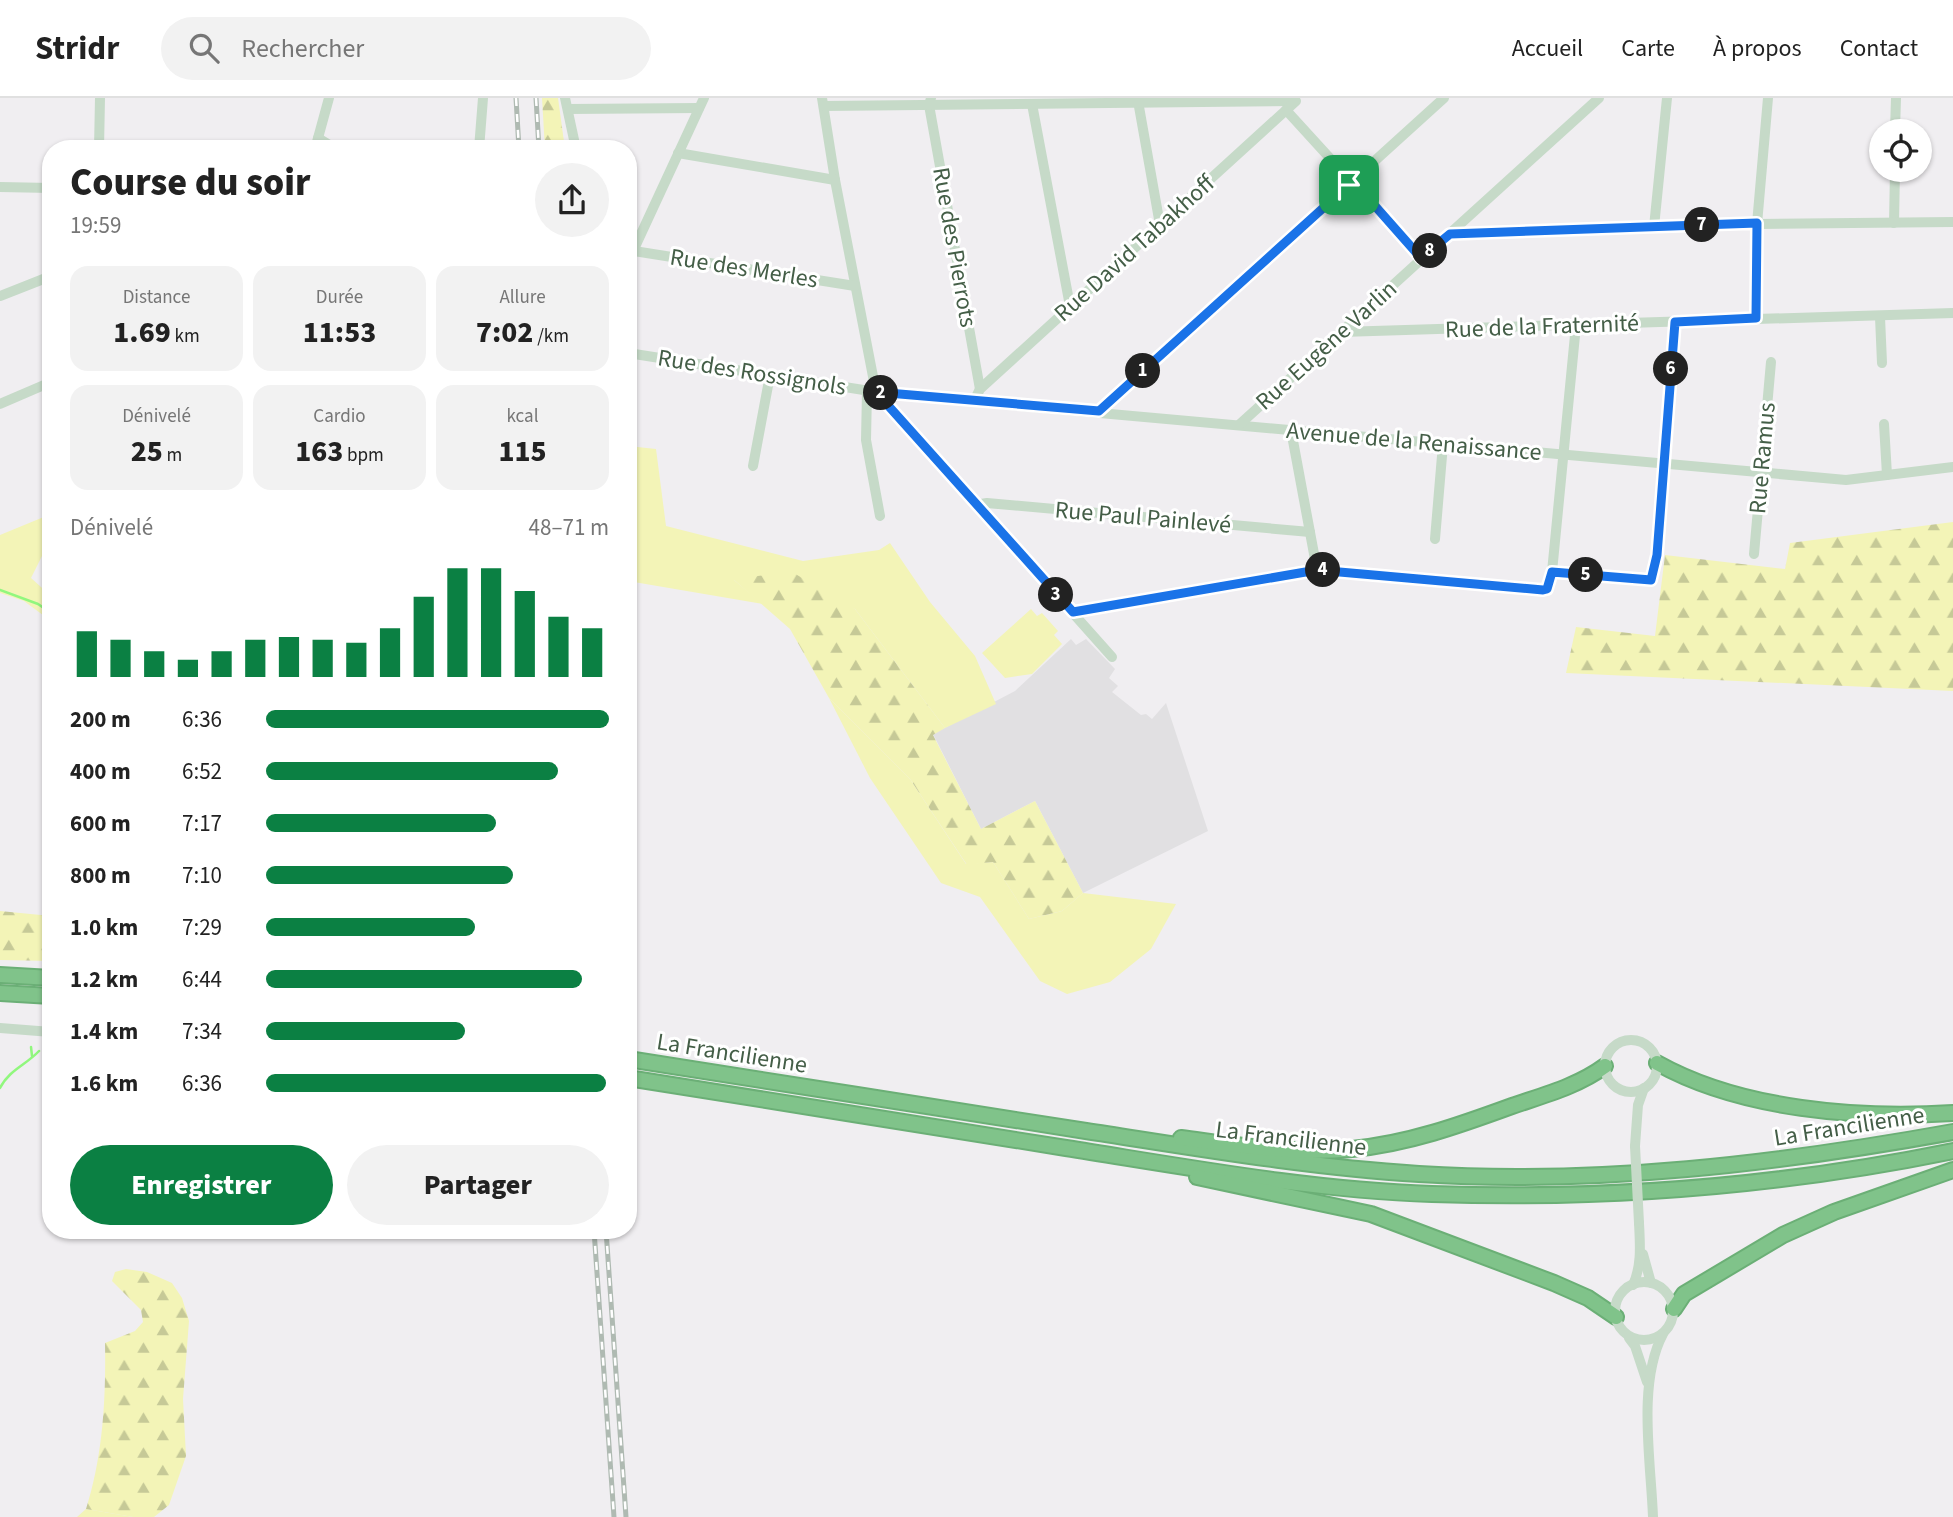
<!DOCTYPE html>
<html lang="fr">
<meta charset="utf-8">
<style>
body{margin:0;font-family:"Source Sans 3",sans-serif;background:#f2f2f2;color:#222;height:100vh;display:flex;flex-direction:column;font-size:26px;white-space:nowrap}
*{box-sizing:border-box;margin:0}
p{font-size:23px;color:#767676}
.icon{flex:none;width:38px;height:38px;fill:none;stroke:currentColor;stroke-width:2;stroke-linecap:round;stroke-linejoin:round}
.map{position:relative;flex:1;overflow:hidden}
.drawer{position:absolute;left:42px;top:42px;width:595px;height:1099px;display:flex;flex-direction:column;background:#fff;border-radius:28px;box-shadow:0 2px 5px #0004}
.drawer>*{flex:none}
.controls{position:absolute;left:1869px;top:21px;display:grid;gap:14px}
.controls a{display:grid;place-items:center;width:63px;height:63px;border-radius:50%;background:#fff;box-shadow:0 2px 5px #0004;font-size:35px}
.pin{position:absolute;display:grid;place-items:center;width:60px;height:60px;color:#fff;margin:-30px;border-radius:14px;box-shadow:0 4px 10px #0006}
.km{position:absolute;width:35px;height:35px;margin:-18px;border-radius:50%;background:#222;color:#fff;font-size:19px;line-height:35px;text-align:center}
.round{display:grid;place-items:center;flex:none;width:74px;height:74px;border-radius:37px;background:#f2f2f2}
.summary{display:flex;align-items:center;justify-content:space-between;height:119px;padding:0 28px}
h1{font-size:38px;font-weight:800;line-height:52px}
.metrics{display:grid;grid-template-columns:repeat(3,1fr);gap:10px;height:119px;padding:7px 28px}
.metrics div{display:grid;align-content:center;border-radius:18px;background:#f2f2f2;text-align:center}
.metrics b{font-size:30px;font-weight:800}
.metrics small{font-size:19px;font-weight:400}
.metrics p{font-size:19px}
.chart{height:196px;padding:14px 28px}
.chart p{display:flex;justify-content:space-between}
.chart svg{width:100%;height:126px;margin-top:7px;stroke:#0b8043;stroke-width:6}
.cta{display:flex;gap:14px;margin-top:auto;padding:14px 28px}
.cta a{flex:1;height:80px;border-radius:42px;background:#0b8043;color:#fff;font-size:28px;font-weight:800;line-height:80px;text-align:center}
.cta a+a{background:#f2f2f2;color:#222}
ul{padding:0 28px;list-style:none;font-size:23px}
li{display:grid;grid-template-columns:112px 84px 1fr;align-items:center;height:52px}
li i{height:18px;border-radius:9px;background:#0b8043}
header{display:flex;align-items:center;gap:42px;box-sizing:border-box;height:98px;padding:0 35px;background:#fff;border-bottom:2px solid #e0e0e0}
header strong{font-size:33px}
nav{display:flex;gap:38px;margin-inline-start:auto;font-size:24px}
.search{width:490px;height:63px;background:#f2f2f2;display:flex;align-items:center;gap:18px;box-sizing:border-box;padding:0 24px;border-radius:38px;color:#767676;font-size:26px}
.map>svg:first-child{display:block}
.education{fill:#e1e0e2}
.grass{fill:#f3f4b7}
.forest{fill:url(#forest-firs)}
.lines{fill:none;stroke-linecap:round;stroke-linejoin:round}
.stream{stroke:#91f77e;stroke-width:2.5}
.highway-casing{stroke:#6baf76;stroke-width:18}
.minor{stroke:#c6dac8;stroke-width:10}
.highway{stroke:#80c38a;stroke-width:14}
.rail-casing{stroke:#afbab2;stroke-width:5}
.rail{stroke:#fff;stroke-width:2.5;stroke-dasharray:8;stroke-linecap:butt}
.minor-bridge{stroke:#c6dac8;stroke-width:10}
.route-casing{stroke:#fff;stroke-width:14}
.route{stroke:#1a73e8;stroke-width:9}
.labels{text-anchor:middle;stroke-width:6;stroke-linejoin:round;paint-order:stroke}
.street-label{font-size:24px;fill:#445e47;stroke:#fff}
</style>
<header>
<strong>Stridr</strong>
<div class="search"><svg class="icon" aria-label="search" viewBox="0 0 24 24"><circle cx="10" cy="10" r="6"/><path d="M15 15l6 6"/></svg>Rechercher</div>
<nav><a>Accueil</a><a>Carte</a><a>À propos</a><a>Contact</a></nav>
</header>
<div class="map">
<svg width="1953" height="1419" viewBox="0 0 1953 1419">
<defs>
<pattern id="forest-firs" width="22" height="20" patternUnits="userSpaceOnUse" patternTransform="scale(1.75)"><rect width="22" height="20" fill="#f3f4b7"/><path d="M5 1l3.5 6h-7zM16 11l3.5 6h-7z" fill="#c6c997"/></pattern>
</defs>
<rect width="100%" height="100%" fill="#f0eef1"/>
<!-- education -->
<polygon class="education" points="1071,541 1076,547 1086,541 1115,571 1109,580 1118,588 1112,594 1141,617 1146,616 1152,621 1166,605 1208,733 1083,795 1035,703 981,731 933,636 1015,593"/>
<!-- grass -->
<g class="grass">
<polygon points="628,348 656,351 666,428 803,463 879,452 890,445 930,504 975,558 996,606 945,630 855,511 734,482 763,506 628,483"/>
<polygon points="51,416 51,448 45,452 31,480 51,498 51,523 24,503 0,495 0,437"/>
<polygon points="1031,511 1037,518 1042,515 1058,533 1054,537 1062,546 1032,576 1005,580 982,555"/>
<polygon points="829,600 910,681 966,766 993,764 1029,821 1062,813 1083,795 1176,806 1151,851 1110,884 1067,896 1040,883 980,799 941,785 870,680"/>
<polygon points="86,1411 133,1419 77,1419"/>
</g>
<!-- forest -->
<g class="forest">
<polygon points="542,0 558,0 565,51 545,51"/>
<polygon points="1953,424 1953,593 1566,575 1576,529 1655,538 1665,457 1785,471 1790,445"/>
<polygon points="792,474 855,511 945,630 933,637 981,731 1035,703 1083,795 1062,813 1029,821 993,764 967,767 910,681 829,600 790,531 733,481"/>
<polygon points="0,813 51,818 51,863 0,862"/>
<path d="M 126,1171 L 147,1174 L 172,1185 L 182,1200 L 189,1223 L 183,1301 L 186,1358 L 169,1407 L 154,1419 L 133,1419 L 86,1411 C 103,1358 106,1300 105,1245 L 135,1233 L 143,1224 L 141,1212 L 112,1183 L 115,1174 Z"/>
</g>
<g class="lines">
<!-- stream -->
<g class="stream">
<polyline points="0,492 38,506 51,515"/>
<polyline points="31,949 32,958"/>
<path d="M 0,990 C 9,972 26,967 39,953"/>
</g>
<!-- highway casing -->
<g class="highway-casing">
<g id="highway">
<polyline points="0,877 51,880"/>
<polyline points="0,895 51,898"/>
<path d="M 628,961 C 781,985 933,1009 1086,1033 C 1197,1050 1306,1069 1419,1076 C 1599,1087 1776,1066 1953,1034"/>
<path d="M 1657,965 C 1741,1012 1859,1021 1953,1015"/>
<path d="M 628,980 C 774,1004 920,1026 1066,1050 C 1187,1069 1310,1092 1432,1096 C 1606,1102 1782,1088 1953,1053"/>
<path d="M 1181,1040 C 1236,1047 1296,1057 1352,1051 C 1407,1046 1460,1027 1512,1008 C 1544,997 1578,988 1605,968"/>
<polyline points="1197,1079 1371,1116 1554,1185 1588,1200 1616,1219"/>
<polyline points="1674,1211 1684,1196 1783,1137 1834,1114 1953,1072"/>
</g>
</g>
<!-- minor -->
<g class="minor">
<polyline points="565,0 576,51"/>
<polyline points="822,0 835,82 876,294 1112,559"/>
<polyline points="931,0 929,7 980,291"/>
<polyline points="1138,3 1160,127"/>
<polyline points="1032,6 1070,208"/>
<polyline points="824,8 1295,3"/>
<polyline points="568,11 699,10"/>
<polyline points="1286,12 1421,160"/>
<polyline points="1895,33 1896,0"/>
<polyline points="318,40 336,51"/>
<polyline points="99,51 100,0"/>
<polyline points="315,51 329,0"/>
<polyline points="479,51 483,0"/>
<polyline points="678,55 835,82"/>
<polyline points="0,89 51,90"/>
<polyline points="1894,125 1895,72"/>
<polyline points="1654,129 1667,0"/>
<polyline points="1450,136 1757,126 1953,124"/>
<polyline points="634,153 855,188"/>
<polyline points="628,164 704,0"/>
<polyline points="0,198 51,178"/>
<polyline points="1880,219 1882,265"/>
<polyline points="1756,220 1757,126 1768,0"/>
<polyline points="1341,234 1953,215"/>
<polyline points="628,255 889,296 1846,382 1953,369"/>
<polyline points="867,293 866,342 880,418"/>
<polyline points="974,303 980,291 1296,3"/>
<polyline points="0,306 51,284"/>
<polyline points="1099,313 1444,0"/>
<polyline points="1240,326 1599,0"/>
<polyline points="1884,326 1887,377"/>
<polyline points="1291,332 1317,472"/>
<polyline points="753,368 770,277"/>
<polyline points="975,407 987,405 1310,434"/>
<polyline points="1435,441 1443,346"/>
<polyline points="1754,456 1771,264"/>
<polyline points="1552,474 1647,483 1654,477 1675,224"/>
<polyline points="1073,514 1317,472 1547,491 1552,474 1576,227"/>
<polyline points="0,930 51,934"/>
<circle cx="1631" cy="968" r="26"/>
<polyline points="1635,1048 1638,1007 1644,990"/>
<polyline points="1643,1156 1651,1185"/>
<circle cx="1644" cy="1213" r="29"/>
<path d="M 1633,1187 C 1642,1167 1640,1146 1639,1125"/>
<polyline points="1629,1240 1635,1248 1647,1284"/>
<path d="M 1653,1419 C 1651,1364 1637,1285 1663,1236"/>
</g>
<!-- highway -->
<use href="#highway" class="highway"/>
<!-- rail casing -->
<g class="rail-casing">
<g id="rail">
<polyline points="516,0 519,51"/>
<polyline points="536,0 539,51"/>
<polyline points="594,1132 614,1419"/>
<polyline points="606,1132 626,1419"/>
</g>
</g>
<!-- rail -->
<use href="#rail" class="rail"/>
<!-- minor-bridge -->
<polyline class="minor-bridge" points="1635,1048 1639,1125"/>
</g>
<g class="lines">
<!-- route casing -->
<g class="route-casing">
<polygon id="route" points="1353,83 1421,160 1450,136 1757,125 1756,220 1675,224 1657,457 1651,482 1552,474 1547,491 1543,492 1317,472 1073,514 876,294 1099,313"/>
</g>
<!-- route -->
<use href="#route" class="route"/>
</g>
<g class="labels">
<!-- street labels -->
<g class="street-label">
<text transform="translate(955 149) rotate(80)" y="8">Rue des Pierrots</text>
<text transform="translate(1134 150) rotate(-42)" y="8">Rue David Tabakhoff</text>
<text transform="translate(744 170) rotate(9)" y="8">Rue des Merles</text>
<text transform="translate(1542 228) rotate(-2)" y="8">Rue de la Fraternité</text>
<text transform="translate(1326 247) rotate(-42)" y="8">Rue Eugène Varlin</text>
<text transform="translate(752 274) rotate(9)" y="8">Rue des Rossignols</text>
<text transform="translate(1414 343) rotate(5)" y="8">Avenue de la Renaissance</text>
<text transform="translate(1762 360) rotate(-85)" y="8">Rue Ramus</text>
<text transform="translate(1143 419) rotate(5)" y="8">Rue Paul Painlevé</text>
<text transform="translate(732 955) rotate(9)" y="8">La Francilienne</text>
<text transform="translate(1849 1028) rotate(-9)" y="8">La Francilienne</text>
<text transform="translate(1291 1040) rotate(7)" y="8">La Francilienne</text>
</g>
</g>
</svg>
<div class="controls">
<a><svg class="icon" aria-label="locate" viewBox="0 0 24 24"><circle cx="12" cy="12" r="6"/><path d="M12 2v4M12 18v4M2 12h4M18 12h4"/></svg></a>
</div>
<div class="pin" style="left:1349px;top:87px;background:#1e9e55"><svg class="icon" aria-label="arrive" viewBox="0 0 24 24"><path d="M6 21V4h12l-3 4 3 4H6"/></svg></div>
<b class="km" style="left:1143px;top:273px">1</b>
<b class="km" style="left:881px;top:295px">2</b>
<b class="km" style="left:1056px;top:497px">3</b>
<b class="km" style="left:1323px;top:472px">4</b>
<b class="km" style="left:1586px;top:477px">5</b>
<b class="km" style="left:1671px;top:271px">6</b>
<b class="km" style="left:1702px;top:127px">7</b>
<b class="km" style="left:1430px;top:153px">8</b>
<section class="drawer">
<div class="summary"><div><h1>Course du soir</h1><p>19:59</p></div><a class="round"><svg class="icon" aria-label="share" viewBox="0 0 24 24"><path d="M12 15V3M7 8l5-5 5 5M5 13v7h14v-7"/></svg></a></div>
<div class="metrics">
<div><p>Distance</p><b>1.69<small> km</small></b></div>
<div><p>Durée</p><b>11:53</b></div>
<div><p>Allure</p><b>7:02<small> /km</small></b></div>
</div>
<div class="metrics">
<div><p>Dénivelé</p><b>25<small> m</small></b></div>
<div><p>Cardio</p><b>163<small> bpm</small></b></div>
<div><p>kcal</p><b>115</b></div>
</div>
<div class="chart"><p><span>Dénivelé</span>48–71 m</p>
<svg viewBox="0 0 160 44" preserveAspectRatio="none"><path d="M5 44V28M15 44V31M25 44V35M35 44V38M45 44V35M55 44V31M65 44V30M75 44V31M85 44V32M95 44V27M105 44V16M115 44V6M125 44V6M135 44V14M145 44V23M155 44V27"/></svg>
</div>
<ul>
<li><b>200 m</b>6:36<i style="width:100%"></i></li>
<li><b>400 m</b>6:52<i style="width:85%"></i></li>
<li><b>600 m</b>7:17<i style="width:67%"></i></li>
<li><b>800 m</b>7:10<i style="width:72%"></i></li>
<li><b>1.0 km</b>7:29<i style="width:61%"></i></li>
<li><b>1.2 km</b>6:44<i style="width:92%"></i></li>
<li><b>1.4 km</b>7:34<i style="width:58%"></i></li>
<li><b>1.6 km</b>6:36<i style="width:99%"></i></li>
</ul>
<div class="cta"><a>Enregistrer</a><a>Partager</a></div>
</section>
</div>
